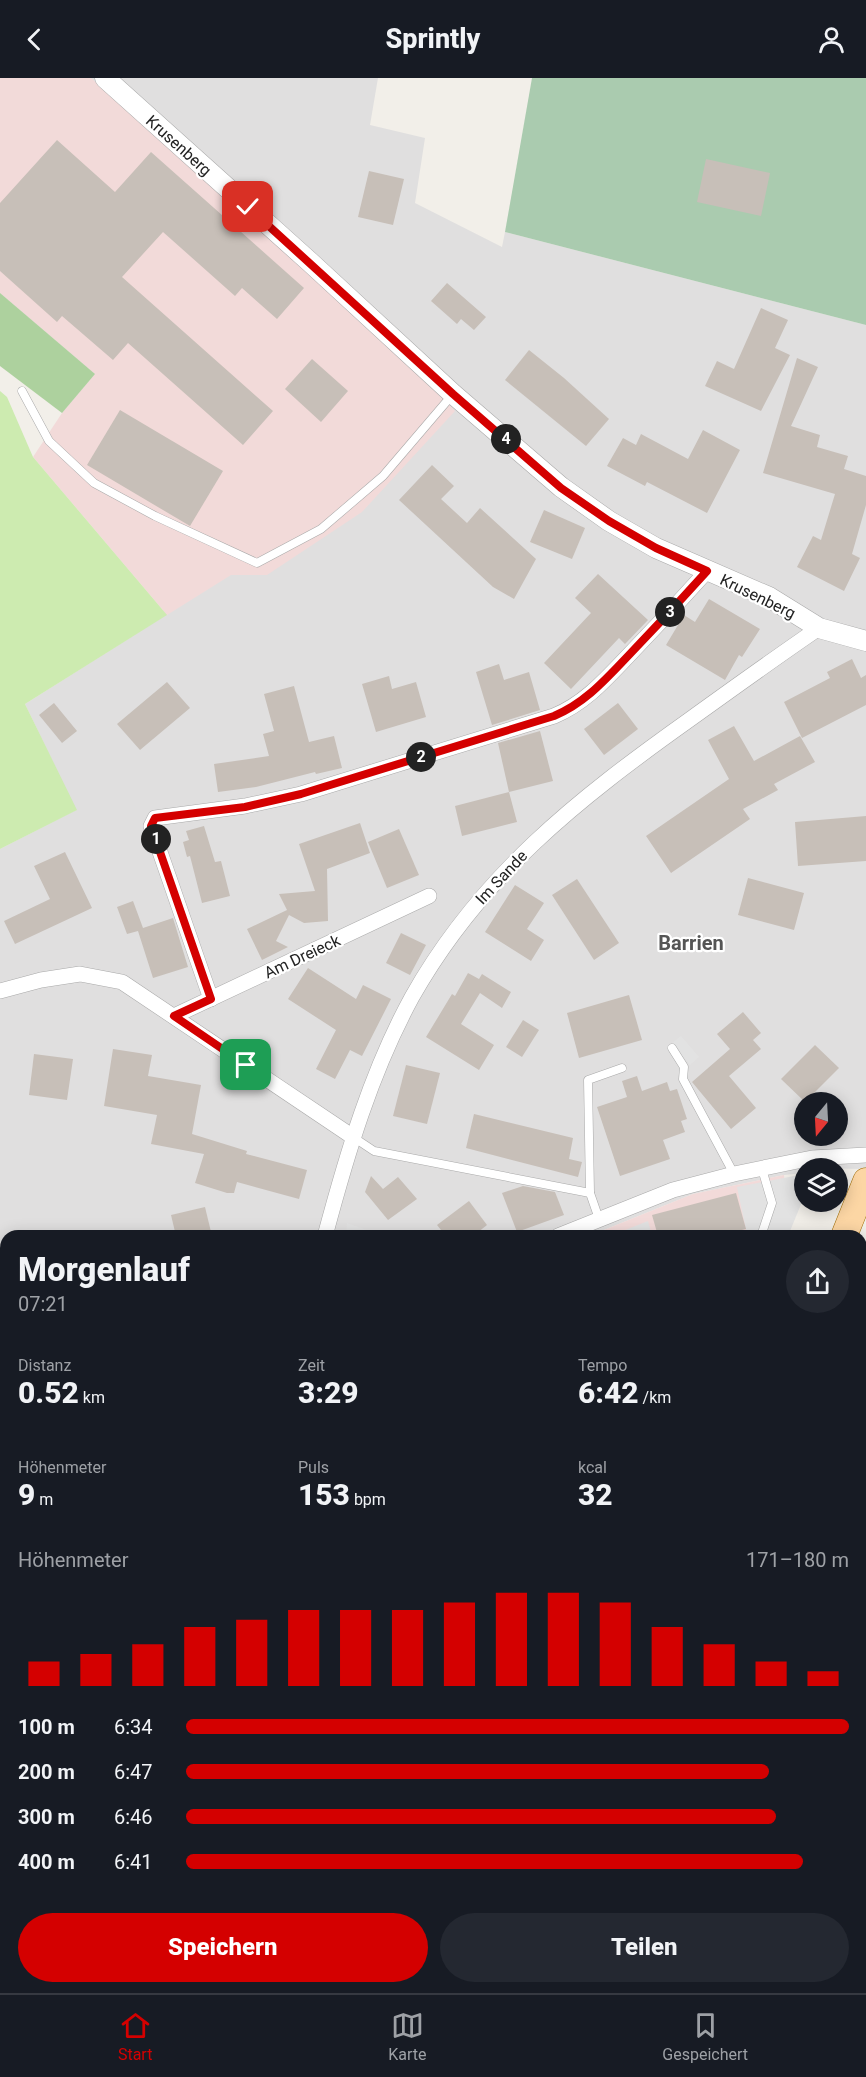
<!DOCTYPE html>
<html lang="de">
<meta charset="utf-8">
<style>
body{margin:0;font-family:Roboto,sans-serif;background:#242831;color:#f1f3f6;height:100vh;display:flex;flex-direction:column;font-size:22px;white-space:nowrap}
*{box-sizing:border-box;margin:0}
p{font-size:20px;color:#9ea1a6}
.icon{flex:none;width:33px;height:33px;fill:none;stroke:currentColor;stroke-width:2;stroke-linecap:round;stroke-linejoin:round}
.map{position:relative;flex:1;overflow:hidden}
.drawer{position:absolute;left:0px;top:1152px;width:867px;height:764px;display:flex;flex-direction:column;background:#171b24;border-radius:18px 18px 0 0;box-shadow:0 3px 15px #0003}
.drawer>*{flex:none}
.needle{width:39px;rotate:198deg}
.controls{position:absolute;left:794px;top:1014px;display:grid;gap:12px}
.controls a{display:grid;place-items:center;width:54px;height:54px;border-radius:50%;background:#171b24;box-shadow:0 3px 15px #0003;font-size:30px}
.pin{position:absolute;display:grid;place-items:center;width:51px;height:51px;color:#fff;margin:-26px;border-radius:12px;box-shadow:0 3px 9px #0006}
.km{position:absolute;width:30px;height:30px;margin:-15px;border-radius:50%;background:#222;color:#fff;font-size:16px;line-height:30px;text-align:center}
.round{display:grid;place-items:center;flex:none;width:63px;height:63px;border-radius:32px;background:#242831}
.headline{display:flex;align-items:center;justify-content:space-between;height:102px;padding:0 18px}
h1{font-size:33px;font-weight:800;line-height:45px}
.figures{display:grid;grid-template-columns:repeat(3,1fr);gap:9px;height:102px;padding:6px 18px}
.figures div{display:grid;align-content:center}
.figures b{font-size:30px;font-weight:800}
.figures small{font-size:16px;font-weight:400}
.figures p{font-size:16px}
.chart{height:168px;padding:12px 18px}
.chart p{display:flex;justify-content:space-between}
.chart svg{width:100%;height:108px;margin-top:6px;stroke:#d40000;stroke-width:6}
.action{display:flex;gap:12px;margin-top:auto;padding:12px 18px}
.action a{flex:1;height:69px;border-radius:36px;background:#d40000;color:#fff;font-size:24px;font-weight:800;line-height:69px;text-align:center}
.action a+a{background:#242831;color:#f1f3f6}
ul{padding:0 18px;list-style:none;font-size:20px}
li{display:grid;grid-template-columns:96px 72px 1fr;align-items:center;height:45px}
li i{height:15px;border-radius:8px;background:#d40000}
header{display:flex;justify-content:space-between;align-items:center;height:78px;padding:0 18px;background:#171b24;font-size:27px;font-weight:800}
.tab-bar{display:flex;justify-content:space-around;align-items:center;height:84px;border-top:2px solid #363941;background:#171b24;font-size:16px;color:#9ea1a6}
.tab-bar a{display:grid;justify-items:center;gap:3px}
.tab-bar .current{color:#d40000}
.map>svg:first-child{display:block}
.residential{fill:#e0dfdf;fill-rule:evenodd}
.commercial{fill:#f2dad9}
.farmland{fill:#eef0d5}
.grass{fill:#cdebb0}
.forest{fill:#add19e}
.cemetery{fill:#aacbaf}
.parking{fill:#e2e2e2}
.building{fill:#c7bfb8}
.lines{fill:none;stroke-linecap:round;stroke-linejoin:round}
.service-casing{stroke:#a9a9a9;stroke-width:9}
.minor-casing{stroke:#a9a9a9;stroke-width:16}
.tertiary-casing{stroke:#a9a9a9;stroke-width:21}
.primary-casing{stroke:#a06b00;stroke-width:27}
.service{stroke:#fff;stroke-width:8}
.minor{stroke:#fff;stroke-width:15}
.tertiary{stroke:#fff;stroke-width:20}
.primary{stroke:#fcd6a4;stroke-width:26}
.route-casing{stroke:#fff;stroke-width:12}
.route{stroke:#d40000;stroke-width:8}
.labels{text-anchor:middle;stroke-width:4.5;stroke-linejoin:round;paint-order:stroke}
.street-label{font-size:16px;fill:#222;stroke:#fff}
.quarter-label{font-size:20px;font-weight:bold;fill:#555;stroke:#fff}
</style>
<header><svg class="icon" aria-label="back" viewBox="0 0 24 24"><path d="M15 5l-7 7 7 7"/></svg>Sprintly<svg class="icon" aria-label="person" viewBox="0 0 24 24"><circle cx="12" cy="8" r="4"/><path d="M4 21q1-7 8-7t8 7"/></svg></header>
<div class="map">
<svg width="866" height="1915" viewBox="0 0 866 1915">
<rect width="100%" height="100%" fill="#f2efe9"/>
<!-- residential -->
<g class="residential">
<path d="M 0,0 L 378,0 L 370,47 L 425,60 L 415,125 L 502,169 L 505,154 L 866,247 L 866,1091 L 804,1090 L 804,1095 L 784,1097 L 693,1116 L 589,1158 L 6,1158 L 6,1910 L 341,1910 L 342,1915 L 0,1915 L 0,771 L 76,732 L 25,626 L 166,537 L 62,335 L 95,296 L 0,215 ZM 804,1024 L 837,1024 L 837,1058 L 804,1058 Z"/>
<polygon points="866,1282 866,1488 861,1490 861,1296"/>
</g>
<!-- commercial -->
<g class="commercial">
<polygon points="0,0 91,0 180,77 440,316 455,333 362,434 267,497 231,497 167,537 33,379 62,335 95,296 0,215"/>
<polygon points="784,1097 788,1137 780,1158 589,1158 693,1116"/>
</g>
<!-- farmland -->
<polygon class="farmland" points="866,1488 866,1715 861,1707 861,1490"/>
<!-- grass -->
<g class="grass">
<polygon points="0,313 7,319 33,379 167,537 25,626 77,732 0,771"/>
<polygon points="866,1377 866,1488 861,1490 861,1380"/>
<polygon points="861,1707 866,1715 866,1915 758,1915 757,1910 861,1910"/>
<polygon points="341,1910 643,1910 643,1915 342,1915"/>
</g>
<!-- forest -->
<g class="forest">
<polygon points="0,215 95,296 62,335 0,288"/>
<polygon points="866,1175 866,1282 861,1296 861,1187"/>
<rect x="726" y="1910" width="25" height="5"/>
</g>
<!-- cemetery -->
<polygon class="cemetery" points="532,0 866,0 866,247 505,154"/>
<!-- parking -->
<g class="parking">
<polygon points="681,958 699,979 690,987 672,965"/>
<polygon points="804,1096 804,1119 788,1158 726,1158 746,1152 737,1109"/>
<polygon points="648,1143 652,1158 610,1158"/>
<polygon points="347,1145 384,1158 385,1158 346,1158"/>
</g>
<!-- building -->
<g class="building">
<polygon points="57,62 115,114 151,74 304,210 277,241 242,210 235,218 163,154 122,199 273,333 243,367 128,265 113,282 62,238 57,244 0,193 0,125"/>
<polygon points="706,81 770,95 761,138 697,124"/>
<polygon points="369,93 404,101 393,147 358,139"/>
<polygon points="447,205 486,239 474,252 461,241 457,246 431,223"/>
<polygon points="761,230 788,242 775,270 790,277 761,333 705,308 717,283 734,291"/>
<polygon points="529,272 564,300 609,341 586,368 505,302"/>
<polygon points="797,280 818,289 791,348 820,357 817,369 848,378 844,391 866,398 866,427 852,476 860,480 844,513 797,489 813,458 821,462 835,416 763,395"/>
<polygon points="312,281 348,313 321,344 285,311"/>
<polygon points="120,332 223,393 190,448 87,387"/>
<polygon points="703,352 740,372 707,435 647,404 645,408 607,388 623,360 636,367 641,356 688,381"/>
<polygon points="432,387 454,408 441,421 467,445 480,430 536,481 514,521 493,509 399,422"/>
<polygon points="544,432 585,450 572,481 530,464"/>
<polygon points="598,496 648,542 625,566 619,560 571,611 544,585 591,535 575,520"/>
<polygon points="709,521 760,551 742,579 739,577 725,602 666,567 684,537 695,544"/>
<polygon points="852,581 861,600 866,597 866,627 802,660 784,624 830,600 827,594"/>
<polygon points="499,586 504,602 529,594 540,632 492,647 476,594"/>
<polygon points="389,598 392,611 416,604 426,639 376,654 362,606"/>
<polygon points="167,604 190,630 140,672 117,646"/>
<polygon points="294,608 309,664 334,658 342,690 316,696 315,694 256,709 218,714 214,686 269,678 263,656 274,653 264,616"/>
<polygon points="54,625 77,653 62,665 39,637"/>
<polygon points="618,625 638,651 604,677 584,651"/>
<polygon points="734,648 754,683 800,658 815,684 774,706 778,712 743,731 750,741 671,795 646,758 729,701 708,662"/>
<polygon points="540,653 553,703 509,714 498,665"/>
<polygon points="509,714 517,744 462,758 455,728"/>
<polygon points="866,738 866,783 798,788 795,744"/>
<polygon points="360,745 370,775 327,791 328,843 304,845 289,837 276,863 288,869 262,882 247,851 287,832 279,816 315,813 299,766"/>
<polygon points="204,748 215,784 221,783 230,818 202,825 190,778 187,779 183,764 189,762 186,753"/>
<polygon points="399,751 419,797 387,810 368,764"/>
<polygon points="65,774 92,830 15,866 4,843 50,821 34,788"/>
<polygon points="748,800 804,815 794,852 738,837"/>
<polygon points="577,801 619,865 594,882 552,817"/>
<polygon points="515,807 544,825 527,851 544,862 531,883 485,854"/>
<polygon points="133,823 143,850 173,840 188,889 153,900 138,853 127,856 117,829"/>
<polygon points="401,855 426,867 410,897 386,885"/>
<polygon points="308,890 356,921 363,907 391,921 362,978 350,972 335,1001 316,991 336,952 288,921"/>
<polygon points="468,895 479,901 482,896 511,914 502,930 480,915 461,946 494,967 479,992 426,959 452,916 455,918"/>
<polygon points="629,917 642,962 579,980 567,935"/>
<polygon points="743,934 761,955 753,962 761,971 729,998 756,1030 731,1051 692,1004 730,971 717,956"/>
<polygon points="523,942 539,952 522,979 506,969"/>
<polygon points="815,967 839,990 805,1024 781,1001"/>
<polygon points="113,971 152,977 148,998 201,1007 192,1056 247,1073 246,1076 307,1092 299,1121 237,1104 234,1115 227,1115 195,1105 204,1076 151,1066 157,1037 104,1028"/>
<polygon points="34,976 73,981 67,1022 29,1017"/>
<polygon points="406,987 440,995 427,1046 393,1038"/>
<polygon points="637,998 642,1013 667,1004 670,1013 677,1011 687,1041 681,1043 685,1054 663,1062 670,1081 620,1098 597,1029 627,1019 622,1003"/>
<polygon points="474,1036 573,1060 569,1081 582,1084 578,1099 466,1070"/>
<polygon points="371,1098 383,1111 398,1099 417,1121 388,1142 365,1114"/>
<polygon points="523,1108 555,1114 564,1137 517,1154 502,1115"/>
<polygon points="736,1115 746,1151 718,1158 658,1158 652,1137"/>
<polygon points="469,1123 487,1147 473,1158 446,1158 437,1147"/>
<polygon points="205,1129 212,1158 176,1158 171,1137"/>
</g>
<g class="lines">
<!-- service casing -->
<g class="service-casing">
<g id="service">
<polyline points="22,313 49,363 94,405 155,438 257,485 321,451 383,398 453,316"/>
<polyline points="672,970 684,989 683,1001 734,1096"/>
<polyline points="353,1059 374,1073 590,1115"/>
<polyline points="599,1141 590,1115 588,1002 622,990"/>
<polyline points="761,1158 772,1125 762,1091"/>
<polyline points="861,1371 866,1369"/>
</g>
</g>
<!-- minor casing -->
<g class="minor-casing">
<g id="minor">
<polyline points="0,913 41,902 80,896 122,904 353,1059"/>
<path d="M 211,921 L 151,748 L 155,740 L 245,728 L 301,716 L 554,638 C 585,625 605,602 628,578 C 655,550 681,522 707,493"/>
<polyline points="174,938 429,818"/>
<path d="M 325,1158 C 347,1076 371,994 412,919 C 480,798 578,721 689,642 C 732,611 775,580 819,550"/>
<polyline points="558,1158 673,1112 734,1096 812,1080 866,1077"/>
<polyline points="0,1573 6,1568"/>
<polyline points="22,1915 25,1910"/>
<polyline points="180,1915 182,1910"/>
<polyline points="199,1915 199,1910"/>
</g>
</g>
<!-- tertiary casing -->
<g class="tertiary-casing">
<polyline id="tertiary" points="105,0 311,185 453,316 561,409 609,443 656,470 769,519 819,550 866,563"/>
</g>
<!-- primary casing -->
<g class="primary-casing">
<g id="primary">
<polyline points="844,1158 866,1103"/>
<polyline points="701,1910 701,1915"/>
</g>
</g>
<!-- service -->
<use href="#service" class="service"/>
<!-- minor -->
<use href="#minor" class="minor"/>
<!-- tertiary -->
<use href="#tertiary" class="tertiary"/>
<!-- primary -->
<use href="#primary" class="primary"/>
</g>
<g class="lines">
<!-- route casing -->
<g class="route-casing">
<path id="route" d="M 246,987 L 174,938 L 211,921 L 151,748 L 155,740 L 245,729 L 301,716 L 554,638 C 585,625 605,602 628,578 C 655,550 681,522 707,493 L 656,470 L 609,443 L 561,410 L 453,316 L 248,129"/>
</g>
<!-- route -->
<use href="#route" class="route"/>
</g>
<g class="labels">
<!-- street labels -->
<g class="street-label">
<text transform="translate(179 67) rotate(42)" y="6">Krusenberg</text>
<text transform="translate(758 518) rotate(26)" y="6">Krusenberg</text>
<text transform="translate(501 799) rotate(-47)" y="6">Im Sande</text>
<text transform="translate(302 878) rotate(-25)" y="6">Am Dreieck</text>
</g>
<!-- quarter labels -->
<g class="quarter-label">
<text x="691" y="872">Barrien</text>
</g>
</g>
</svg>
<div class="controls">
<a><svg class="needle" viewBox="-14 -14 28 28"><path d="M0-13l5 13h-10z" fill="#e53935"/><path d="M0 13l5-13h-10z" fill="#9ea1a6"/></svg></a>
<a><svg class="icon" aria-label="layers" viewBox="0 0 24 24"><path d="M12 4l9 5-9 5-9-5zM3 14l9 5 9-5"/></svg></a>
</div>
<div class="pin" style="left:246px;top:987px;background:#1e9e55"><svg class="icon" aria-label="arrive" viewBox="0 0 24 24"><path d="M6 21V4h12l-3 4 3 4H6"/></svg></div>
<div class="pin" style="left:248px;top:129px;background:#d93025"><svg class="icon" aria-label="check" viewBox="0 0 24 24"><path d="M5 12l5 5 9-10"/></svg></div>
<b class="km" style="left:156px;top:761px">1</b>
<b class="km" style="left:421px;top:679px">2</b>
<b class="km" style="left:670px;top:534px">3</b>
<b class="km" style="left:506px;top:361px">4</b>
<section class="drawer">
<div class="headline"><div><h1>Morgenlauf</h1><p>07:21</p></div><a class="round"><svg class="icon" aria-label="share" viewBox="0 0 24 24"><path d="M12 15V3M7 8l5-5 5 5M5 13v7h14v-7"/></svg></a></div>
<div class="figures">
<div><p>Distanz</p><b>0.52<small> km</small></b></div>
<div><p>Zeit</p><b>3:29</b></div>
<div><p>Tempo</p><b>6:42<small> /km</small></b></div>
</div>
<div class="figures">
<div><p>Höhenmeter</p><b>9<small> m</small></b></div>
<div><p>Puls</p><b>153<small> bpm</small></b></div>
<div><p>kcal</p><b>32</b></div>
</div>
<div class="chart"><p><span>Höhenmeter</span>171–180 m</p>
<svg viewBox="0 0 160 44" preserveAspectRatio="none"><path d="M5 44V34M15 44V31M25 44V27M35 44V20M45 44V17M55 44V13M65 44V13M75 44V13M85 44V10M95 44V6M105 44V6M115 44V10M125 44V20M135 44V27M145 44V34M155 44V38"/></svg>
</div>
<ul>
<li><b>100 m</b>6:34<i style="width:100%"></i></li>
<li><b>200 m</b>6:47<i style="width:88%"></i></li>
<li><b>300 m</b>6:46<i style="width:89%"></i></li>
<li><b>400 m</b>6:41<i style="width:93%"></i></li>
</ul>
<div class="action"><a>Speichern</a><a>Teilen</a></div>
</section>
</div>
<nav class="tab-bar">
<a class="current"><svg class="icon" aria-label="home" viewBox="0 0 24 24"><path d="M3 11l9-7 9 7M6 9v11h12V9"/></svg>Start</a>
<a><svg class="icon" aria-label="map" viewBox="0 0 24 24"><path d="M3 6l6-2 6 2 6-2v14l-6 2-6-2-6 2zM9 4v14M15 6v14"/></svg>Karte</a>
<a><svg class="icon" aria-label="saved" viewBox="0 0 24 24"><path d="M7 4h10v16l-5-4-5 4z"/></svg>Gespeichert</a>
</nav>
